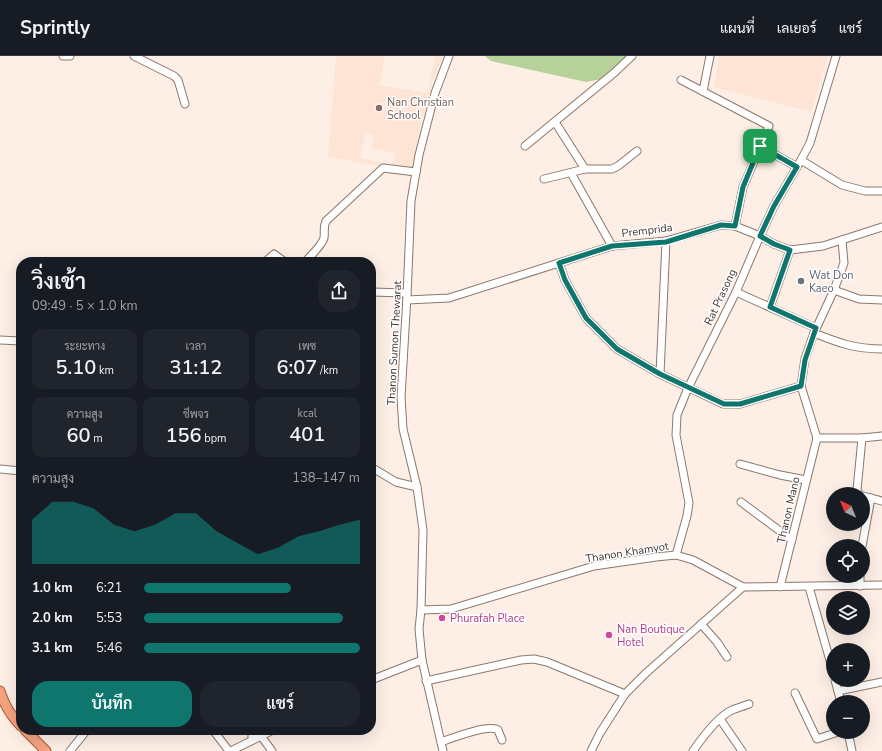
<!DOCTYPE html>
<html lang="th">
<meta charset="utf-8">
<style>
body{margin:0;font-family:"Nunito Sans",Sarabun,sans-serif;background:#20242c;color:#f1f3f6;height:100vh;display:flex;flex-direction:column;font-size:15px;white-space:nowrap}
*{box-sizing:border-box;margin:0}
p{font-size:13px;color:#9ea1a6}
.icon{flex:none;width:22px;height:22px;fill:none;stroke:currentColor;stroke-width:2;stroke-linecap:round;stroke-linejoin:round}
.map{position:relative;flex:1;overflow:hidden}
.panel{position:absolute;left:16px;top:201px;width:360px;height:478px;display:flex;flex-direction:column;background:#171b24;border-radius:16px;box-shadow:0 4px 16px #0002}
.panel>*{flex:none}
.needle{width:26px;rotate:317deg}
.buttons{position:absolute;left:826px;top:431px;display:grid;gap:8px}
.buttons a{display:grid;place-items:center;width:44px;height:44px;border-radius:50%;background:#171b24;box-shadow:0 4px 16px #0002;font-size:20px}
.pin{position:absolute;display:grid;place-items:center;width:34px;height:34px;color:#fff;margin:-17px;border-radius:8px;box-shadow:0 2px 6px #0006}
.round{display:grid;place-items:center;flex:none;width:42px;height:42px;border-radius:16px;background:#20242c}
.overview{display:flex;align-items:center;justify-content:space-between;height:68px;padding:0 16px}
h1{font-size:22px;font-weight:600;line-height:30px}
.figures{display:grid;grid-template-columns:repeat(3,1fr);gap:6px;height:68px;padding:4px 16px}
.figures div{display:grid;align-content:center;border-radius:10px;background:#20242c;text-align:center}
.figures b{font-size:20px;font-weight:600}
.figures small{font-size:11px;font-weight:400}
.figures p{font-size:11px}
.chart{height:112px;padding:8px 16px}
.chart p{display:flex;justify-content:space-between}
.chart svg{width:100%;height:72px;margin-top:4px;fill:#0f766e;opacity:.7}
.action{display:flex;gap:8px;margin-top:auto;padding:8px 16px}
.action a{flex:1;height:46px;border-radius:16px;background:#0f766e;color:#fff;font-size:16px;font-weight:600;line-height:46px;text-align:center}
.action a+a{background:#20242c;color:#f1f3f6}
ul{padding:0 16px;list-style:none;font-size:13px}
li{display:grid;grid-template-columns:64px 48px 1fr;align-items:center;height:30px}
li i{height:10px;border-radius:5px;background:#0f766e}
header{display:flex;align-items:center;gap:24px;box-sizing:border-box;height:56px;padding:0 20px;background:#171b24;border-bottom:1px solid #363941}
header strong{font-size:19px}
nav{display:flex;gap:22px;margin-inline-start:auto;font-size:14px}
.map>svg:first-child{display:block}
.built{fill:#fee4d5;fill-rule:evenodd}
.green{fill:#b6d29a}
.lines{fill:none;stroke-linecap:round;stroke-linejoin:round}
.minor-casing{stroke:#8d7769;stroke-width:9}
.major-casing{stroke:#ae542c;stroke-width:11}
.minor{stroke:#fff;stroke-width:7}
.major{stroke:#f3a380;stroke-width:9}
.route-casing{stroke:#fff;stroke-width:8}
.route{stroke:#0f766e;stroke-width:5}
.education-dot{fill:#8d6e63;stroke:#fff;stroke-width:1.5}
.worship-dot{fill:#6b7280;stroke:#fff;stroke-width:1.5}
.hotel-dot{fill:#d1479c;stroke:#fff;stroke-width:1.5}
.labels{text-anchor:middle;stroke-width:3;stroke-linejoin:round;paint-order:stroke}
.education-label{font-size:11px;fill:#785e54;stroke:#fff;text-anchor:start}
.street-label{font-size:11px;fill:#3d332d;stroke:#fff}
.worship-label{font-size:11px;fill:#5b616d;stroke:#fff;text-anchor:start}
.hotel-label{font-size:11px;fill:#b23c85;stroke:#fff;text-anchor:start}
</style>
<header>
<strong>Sprintly</strong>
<nav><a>แผนที่</a><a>เลเยอร์</a><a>แชร์</a></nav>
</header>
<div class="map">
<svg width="882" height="695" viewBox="0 0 882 695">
<rect width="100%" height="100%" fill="#feefe6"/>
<!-- built -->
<g class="built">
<path d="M 336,0 L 385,0 L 380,29 L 428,37 L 435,0 L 443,0 L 432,27 L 421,68 L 412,116 L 328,101 ZM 366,77 L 374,80 L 371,92 L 395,97 L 392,109 L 360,102 Z"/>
<polygon points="719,0 828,0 811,56 714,31"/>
</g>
<!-- green -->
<polygon class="green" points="485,0 627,0 622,9 607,22 586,26 491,5"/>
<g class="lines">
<!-- minor casing -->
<g class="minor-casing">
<g id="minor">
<polyline points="63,0 70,0"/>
<polyline points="134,0 174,20 178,24 185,48"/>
<polyline points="681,24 769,70 743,131 735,170"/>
<polyline points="703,35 710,0"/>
<polyline points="555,66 585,113"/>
<polyline points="525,90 614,17 632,0"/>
<polyline points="760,90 797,111"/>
<polyline points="801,104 842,129 865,135 882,135"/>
<polyline points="571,117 612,190"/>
<polyline points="544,123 585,113 612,113 618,110 637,95"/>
<polyline points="265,206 274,198 285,206"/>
<path d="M 305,206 C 311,199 321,191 324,182 C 325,176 323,171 326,165 L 383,112 L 416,116"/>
<polyline points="559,207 565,224 586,262 617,293 660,318 723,348 740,348 801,330"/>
<polyline points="834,234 859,243 882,244"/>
<polyline points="371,236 407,237"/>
<polyline points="736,236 816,272"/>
<polyline points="407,244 449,242 612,190 666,185 721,169 735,170 760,180 774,188 790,194 823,190 882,171"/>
<polyline points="770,251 790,194"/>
<path d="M 814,277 C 839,287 855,293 882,293"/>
<polyline points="0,284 21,285"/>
<polyline points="660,318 666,185"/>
<polyline points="817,382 862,382 882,380"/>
<polyline points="740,408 780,419 806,424"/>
<polyline points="371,411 396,426 417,431"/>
<polyline points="0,413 21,415"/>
<polyline points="859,438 857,434 862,382"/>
<polyline points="863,440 882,445"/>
<polyline points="741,446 792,484"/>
<polyline points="862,490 871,442"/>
<polyline points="676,499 687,460 689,447 676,379 677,359 688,332 736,236 760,180 774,150 801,104 810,87 836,0"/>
<polyline points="860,530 860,520"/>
<polyline points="780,531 817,382 801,330 805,303 814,277 834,234 844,207 842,184"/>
<polyline points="809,531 833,615"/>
<polyline points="421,554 451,553 594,510 656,501 676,499 693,504 743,531 882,529"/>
<polyline points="701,568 717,586 727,601"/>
<polyline points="371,624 422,604"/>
<polyline points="835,624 841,646"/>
<polyline points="426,625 521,604 534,603 547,606 625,638"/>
<polyline points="838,635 882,626"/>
<polyline points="795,637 817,683 838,676"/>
<polyline points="720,663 742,695"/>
<polyline points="213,674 229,695"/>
<polyline points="252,674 252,684"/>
<polyline points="848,676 852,695"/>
<polyline points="261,680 272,695"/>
<path d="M 441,686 C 452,682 489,668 498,674 L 502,684"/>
<polyline points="70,695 87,674"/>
<polyline points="231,695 273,674"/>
<polyline points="443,695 422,604 419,573 421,554 423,474 417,431 403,373 401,341 407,240 411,145 419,99 435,37 449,0"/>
<polyline points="591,695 600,677 625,638 646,617 743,531"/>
<path d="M 693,695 C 702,682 717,661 732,654 C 737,652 744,650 749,648"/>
</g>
</g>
<!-- major casing -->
<g class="major-casing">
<g id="major">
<path d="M 0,635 C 4,648 11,660 21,670"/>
<polyline points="25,674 46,695"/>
</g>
</g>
<!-- minor -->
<use href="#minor" class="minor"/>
<!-- major -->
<use href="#major" class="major"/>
</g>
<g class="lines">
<!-- route casing -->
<g class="route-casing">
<polygon id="route" points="760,90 797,111 774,150 760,180 774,188 790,194 770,251 816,272 805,304 801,330 740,348 724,348 660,318 617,293 586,262 565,224 559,207 612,190 666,186 721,169 735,170 743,131"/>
</g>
<!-- route -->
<use href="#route" class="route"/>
</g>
<!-- markers -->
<circle class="education-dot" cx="379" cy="52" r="4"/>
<circle class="worship-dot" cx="801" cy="225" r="4"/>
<g class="hotel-dot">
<circle cx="442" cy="562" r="4"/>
<circle cx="609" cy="579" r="4"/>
</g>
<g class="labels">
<!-- education labels -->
<g class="education-label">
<text x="387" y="50">Nan Christian<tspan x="387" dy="13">School</tspan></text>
</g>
<!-- street labels -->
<g class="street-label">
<text transform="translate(647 174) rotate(-7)" y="4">Premprida</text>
<text transform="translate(720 241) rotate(-65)" y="4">Rat Prasong</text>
<text transform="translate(394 287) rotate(-87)" y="4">Thanon Sumon Thewarat</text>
<text transform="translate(788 454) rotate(-77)" y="4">Thanon Mano</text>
<text transform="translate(627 496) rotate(-9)" y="4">Thanon Khamyot</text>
</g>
<!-- worship labels -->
<g class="worship-label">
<text x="809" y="223">Wat Don<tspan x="809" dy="13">Kaeo</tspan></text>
</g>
<!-- hotel labels -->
<g class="hotel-label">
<text x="450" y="566">Phurafah Place</text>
<text x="617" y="577">Nan Boutique<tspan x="617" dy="13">Hotel</tspan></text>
</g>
</g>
</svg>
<div class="buttons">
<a><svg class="needle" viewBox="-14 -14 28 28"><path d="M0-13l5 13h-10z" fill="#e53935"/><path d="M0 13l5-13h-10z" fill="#9ea1a6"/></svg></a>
<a><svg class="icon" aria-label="locate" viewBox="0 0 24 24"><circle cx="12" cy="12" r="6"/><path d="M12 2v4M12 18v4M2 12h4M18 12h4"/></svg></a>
<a><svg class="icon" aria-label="layers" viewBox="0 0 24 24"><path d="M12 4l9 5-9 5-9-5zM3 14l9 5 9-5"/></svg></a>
<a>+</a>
<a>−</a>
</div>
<div class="pin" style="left:760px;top:90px;background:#1e9e55"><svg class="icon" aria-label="arrive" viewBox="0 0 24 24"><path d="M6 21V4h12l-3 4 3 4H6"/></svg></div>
<section class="panel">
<div class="overview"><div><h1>วิ่งเช้า</h1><p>09:49 · 5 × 1.0 km</p></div><a class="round"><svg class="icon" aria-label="share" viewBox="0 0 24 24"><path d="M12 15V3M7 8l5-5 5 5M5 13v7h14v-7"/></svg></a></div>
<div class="figures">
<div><p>ระยะทาง</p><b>5.10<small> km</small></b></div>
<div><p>เวลา</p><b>31:12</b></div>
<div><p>เพซ</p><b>6:07<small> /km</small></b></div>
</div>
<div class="figures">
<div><p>ความสูง</p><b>60<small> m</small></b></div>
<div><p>ชีพจร</p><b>156<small> bpm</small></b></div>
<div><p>kcal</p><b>401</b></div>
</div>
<div class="chart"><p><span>ความสูง</span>138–147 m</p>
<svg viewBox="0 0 160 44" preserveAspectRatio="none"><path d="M0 44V17L10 6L20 6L30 10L40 20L50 24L60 20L70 13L80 13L90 24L100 31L110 38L120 34L130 27L140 24L150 20L160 17V44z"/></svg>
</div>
<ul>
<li><b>1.0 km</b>6:21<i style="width:68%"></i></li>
<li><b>2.0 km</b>5:53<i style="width:92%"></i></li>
<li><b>3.1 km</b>5:46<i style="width:100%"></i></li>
</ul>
<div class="action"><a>บันทึก</a><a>แชร์</a></div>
</section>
</div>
